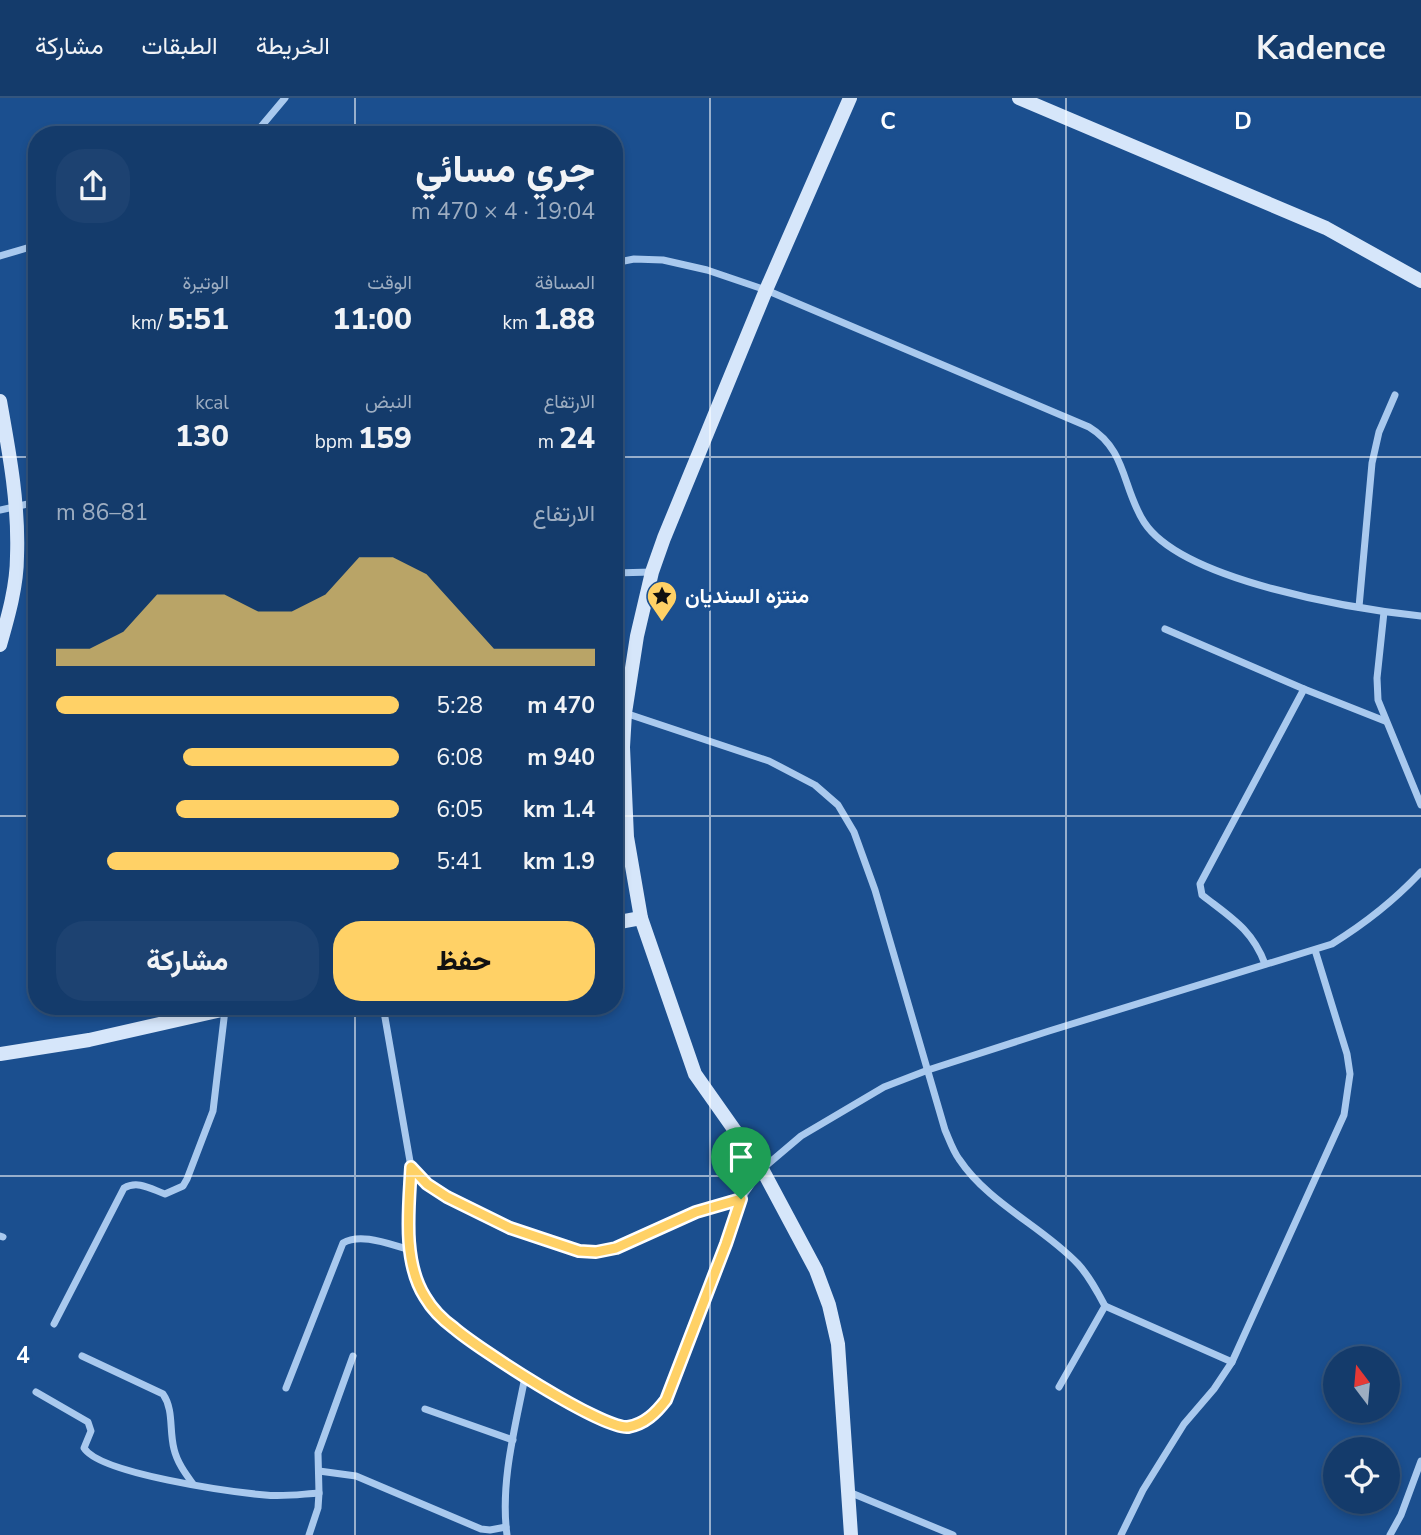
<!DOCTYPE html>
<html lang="ar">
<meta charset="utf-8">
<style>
body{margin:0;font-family:"Nunito Sans",Vazirmatn,sans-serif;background:#1d4271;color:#f1f3f6;direction:rtl;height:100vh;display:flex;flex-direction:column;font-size:26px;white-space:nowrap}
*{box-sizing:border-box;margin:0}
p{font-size:23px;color:#9dadc1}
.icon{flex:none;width:38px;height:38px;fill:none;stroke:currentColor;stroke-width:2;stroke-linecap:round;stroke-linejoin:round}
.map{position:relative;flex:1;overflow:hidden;direction:ltr}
.drawer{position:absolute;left:28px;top:28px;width:595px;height:889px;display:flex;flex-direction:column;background:#143b6b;border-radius:28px;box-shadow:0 4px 10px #0003,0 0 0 2px #33557e;direction:rtl}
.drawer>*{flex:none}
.needle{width:46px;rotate:344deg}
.buttons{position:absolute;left:1323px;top:1248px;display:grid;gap:14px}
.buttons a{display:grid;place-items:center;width:77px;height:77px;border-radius:50%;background:#143b6b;box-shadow:0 4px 10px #0003,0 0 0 2px #33557e;font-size:35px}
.pin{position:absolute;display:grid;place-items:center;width:60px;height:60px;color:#fff;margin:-72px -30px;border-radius:50% 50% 50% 0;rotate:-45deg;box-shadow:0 0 7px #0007}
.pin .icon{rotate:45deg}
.round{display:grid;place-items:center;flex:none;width:74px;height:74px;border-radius:28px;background:#1d4271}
.overview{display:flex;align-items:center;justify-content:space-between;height:119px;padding:0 28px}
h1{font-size:38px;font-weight:800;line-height:52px}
.figures{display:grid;grid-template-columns:repeat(3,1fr);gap:10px;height:119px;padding:7px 28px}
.figures div{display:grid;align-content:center}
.figures b{font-size:30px;font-weight:800}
.figures small{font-size:19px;font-weight:400}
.figures p{font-size:19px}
.chart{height:196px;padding:14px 28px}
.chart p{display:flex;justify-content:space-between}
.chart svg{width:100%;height:126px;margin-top:7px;fill:#ffd166;opacity:.7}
.action{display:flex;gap:14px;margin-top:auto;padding:14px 28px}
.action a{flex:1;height:80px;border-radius:28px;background:#ffd166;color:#111;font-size:28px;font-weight:800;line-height:80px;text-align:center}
.action a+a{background:#1d4271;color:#f1f3f6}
ul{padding:0 28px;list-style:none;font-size:23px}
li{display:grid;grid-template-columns:112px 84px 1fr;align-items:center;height:52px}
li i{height:18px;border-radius:9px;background:#ffd166}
header{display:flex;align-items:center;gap:42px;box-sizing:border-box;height:98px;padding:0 35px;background:#143b6b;border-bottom:2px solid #33557e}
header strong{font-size:33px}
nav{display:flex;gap:38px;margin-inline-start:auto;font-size:24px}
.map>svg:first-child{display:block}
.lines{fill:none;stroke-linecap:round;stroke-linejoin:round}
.street{stroke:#a9c9ee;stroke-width:7}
.secondary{stroke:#d6e6fa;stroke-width:14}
.route-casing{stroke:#fff;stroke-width:14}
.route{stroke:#ffd166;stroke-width:9}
.grid{fill:none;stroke:#fff;stroke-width:2;stroke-opacity:0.55}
.labels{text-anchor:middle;stroke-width:6;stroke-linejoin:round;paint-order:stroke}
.poi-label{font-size:21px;font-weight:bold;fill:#fff;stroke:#1b4f8f;text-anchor:start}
.grid-label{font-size:23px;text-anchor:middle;font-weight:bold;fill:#fff;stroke:#1b4f8f;stroke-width:6;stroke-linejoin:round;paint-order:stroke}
</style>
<header>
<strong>Kadence</strong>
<nav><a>الخريطة</a><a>الطبقات</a><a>مشاركة</a></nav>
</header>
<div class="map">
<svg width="1421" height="1437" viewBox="0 0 1421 1437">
<rect width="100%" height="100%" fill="#1b4f8f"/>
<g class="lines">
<!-- street -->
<g class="street">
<polyline points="254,37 285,0"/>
<polyline points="0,158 37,147"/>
<path d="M 614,165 L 634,161 L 663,162 L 707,172 L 766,192 L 1089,329 C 1127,352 1122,390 1144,424 C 1182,483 1354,511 1421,518"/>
<polyline points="0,412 37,404"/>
<polyline points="614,475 652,474"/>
<polyline points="1359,509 1372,365 1379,334 1395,297"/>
<polyline points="1384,514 1377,580 1378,602 1421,707"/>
<polyline points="1165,531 1304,591"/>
<path d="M 625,615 L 769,663 L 815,687 L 838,707 L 854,734 L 875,792 L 945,1032 C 949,1041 953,1053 959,1061 C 989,1106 1042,1128 1078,1166 C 1089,1178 1097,1193 1105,1208 L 1059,1289"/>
<path d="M 1265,866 C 1252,831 1230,819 1202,797 L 1200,786 L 1304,591 L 1385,623"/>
<path d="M 383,908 L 411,1069 L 427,1086 L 447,1099 L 510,1130 L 579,1153 L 596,1154 L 616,1150 L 696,1114 L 741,1101 L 762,1071 L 801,1038 L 884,989 L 928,972 L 1049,933 L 1332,846 C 1366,825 1394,803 1421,774"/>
<path d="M 411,1069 C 409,1109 402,1163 425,1199 C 432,1211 444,1222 454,1230 C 477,1250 603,1332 628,1329 C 645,1326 656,1315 666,1302 L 726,1146 L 741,1101"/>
<polyline points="0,1138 3,1139"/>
<polyline points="1105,1208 1232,1264"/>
<path d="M 54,1226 L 124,1090 C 138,1082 151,1091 165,1096 L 183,1088 L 187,1081 L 213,1013 L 225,912"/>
<path d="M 82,1258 L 163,1296 C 174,1312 169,1332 174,1351 C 177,1364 185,1375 193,1386"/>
<path d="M 286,1290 L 343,1145 C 361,1134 391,1147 411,1152"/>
<path d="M 36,1294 L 88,1324 L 91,1333 L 84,1350 C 100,1376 232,1394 265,1397 C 283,1399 302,1396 319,1395"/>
<polyline points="425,1311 513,1342"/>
<polyline points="319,1373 356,1378 481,1431 490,1432 506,1429"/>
<polyline points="849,1394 953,1437"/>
<polyline points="309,1437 318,1410 319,1395 318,1355 353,1258"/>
<path d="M 507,1437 C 500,1385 515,1330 525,1279"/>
<polyline points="1121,1437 1143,1392 1184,1326 1214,1291 1232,1264 1344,1017 1350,976 1347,956 1315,852"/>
<polyline points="1390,1437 1401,1417 1421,1363"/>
</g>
<!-- secondary -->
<g class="secondary">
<polyline points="850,0 766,192 664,440 652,474 637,538 625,615 623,649 627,739 641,820 695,976 762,1071 816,1172 829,1207 838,1246 851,1437"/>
<polyline points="1019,0 1326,130 1421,183"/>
<path d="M 0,303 C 9,353 19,406 17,458 C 17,488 8,519 0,547"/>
<polyline points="614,825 641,820"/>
<polyline points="0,956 89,942 239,908"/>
</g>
</g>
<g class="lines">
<!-- route casing -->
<g class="route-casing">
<path id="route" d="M 411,1069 L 427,1086 L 447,1099 L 510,1130 L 579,1153 L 596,1154 L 616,1150 L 696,1114 L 741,1101 L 726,1146 L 666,1302 C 656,1315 645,1326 628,1329 C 603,1332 477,1250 454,1230 C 443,1222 432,1211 425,1199 C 402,1163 409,1109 411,1069 Z"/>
</g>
<!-- route -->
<use href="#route" class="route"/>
</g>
<!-- grid -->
<path class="grid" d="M 355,0 L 355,37M 710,0 L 710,1437M 1066,0 L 1066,1437M 0,359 L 37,359M 614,359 L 1421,359M 0,718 L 37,718M 614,718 L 1421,718M 355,908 L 355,1437M 0,1078 L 1421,1078"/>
<!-- icons -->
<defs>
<g id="sight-pin" transform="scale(1.575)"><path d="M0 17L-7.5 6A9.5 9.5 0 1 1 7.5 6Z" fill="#ffd166" stroke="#1b4f8f"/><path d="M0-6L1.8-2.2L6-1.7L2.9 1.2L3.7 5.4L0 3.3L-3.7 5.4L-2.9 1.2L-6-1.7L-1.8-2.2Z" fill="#111"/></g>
</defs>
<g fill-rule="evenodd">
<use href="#sight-pin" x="662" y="498"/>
</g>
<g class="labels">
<!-- poi labels -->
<g class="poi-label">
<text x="685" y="505">منتزه السنديان</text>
</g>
</g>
<g class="grid-label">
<text x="888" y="31">C</text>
<text x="1243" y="31">D</text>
<text x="23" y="1265">4</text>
</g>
</svg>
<div class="buttons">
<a><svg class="needle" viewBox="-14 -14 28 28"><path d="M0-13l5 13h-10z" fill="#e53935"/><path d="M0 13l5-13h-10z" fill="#9dadc1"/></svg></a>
<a><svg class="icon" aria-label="locate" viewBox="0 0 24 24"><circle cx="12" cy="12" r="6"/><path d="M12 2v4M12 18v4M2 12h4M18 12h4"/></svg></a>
</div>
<div class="pin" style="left:741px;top:1101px;background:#1e9e55"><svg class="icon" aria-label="arrive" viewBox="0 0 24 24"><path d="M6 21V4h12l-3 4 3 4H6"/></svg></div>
<section class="drawer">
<div class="overview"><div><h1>جري مسائي</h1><p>19:04 · 4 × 470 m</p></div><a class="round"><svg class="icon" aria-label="share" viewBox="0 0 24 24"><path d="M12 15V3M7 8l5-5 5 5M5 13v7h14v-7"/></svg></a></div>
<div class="figures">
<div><p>المسافة</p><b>1.88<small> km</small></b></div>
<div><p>الوقت</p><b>11:00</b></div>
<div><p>الوتيرة</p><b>5:51<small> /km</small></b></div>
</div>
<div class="figures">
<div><p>الارتفاع</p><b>24<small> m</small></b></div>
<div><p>النبض</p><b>159<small> bpm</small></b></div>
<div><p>kcal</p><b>130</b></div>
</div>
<div class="chart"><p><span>الارتفاع</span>81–86 m</p>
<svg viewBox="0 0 160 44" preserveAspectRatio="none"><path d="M0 44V38L10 38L20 32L30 19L40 19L50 19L60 25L70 25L80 19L90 6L100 6L110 12L120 25L130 38L140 38L150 38L160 38V44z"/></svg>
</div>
<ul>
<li><b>470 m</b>5:28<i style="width:100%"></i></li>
<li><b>940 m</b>6:08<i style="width:63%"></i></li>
<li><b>1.4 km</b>6:05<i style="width:65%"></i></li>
<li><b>1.9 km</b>5:41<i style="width:85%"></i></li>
</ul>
<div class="action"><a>حفظ</a><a>مشاركة</a></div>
</section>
</div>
